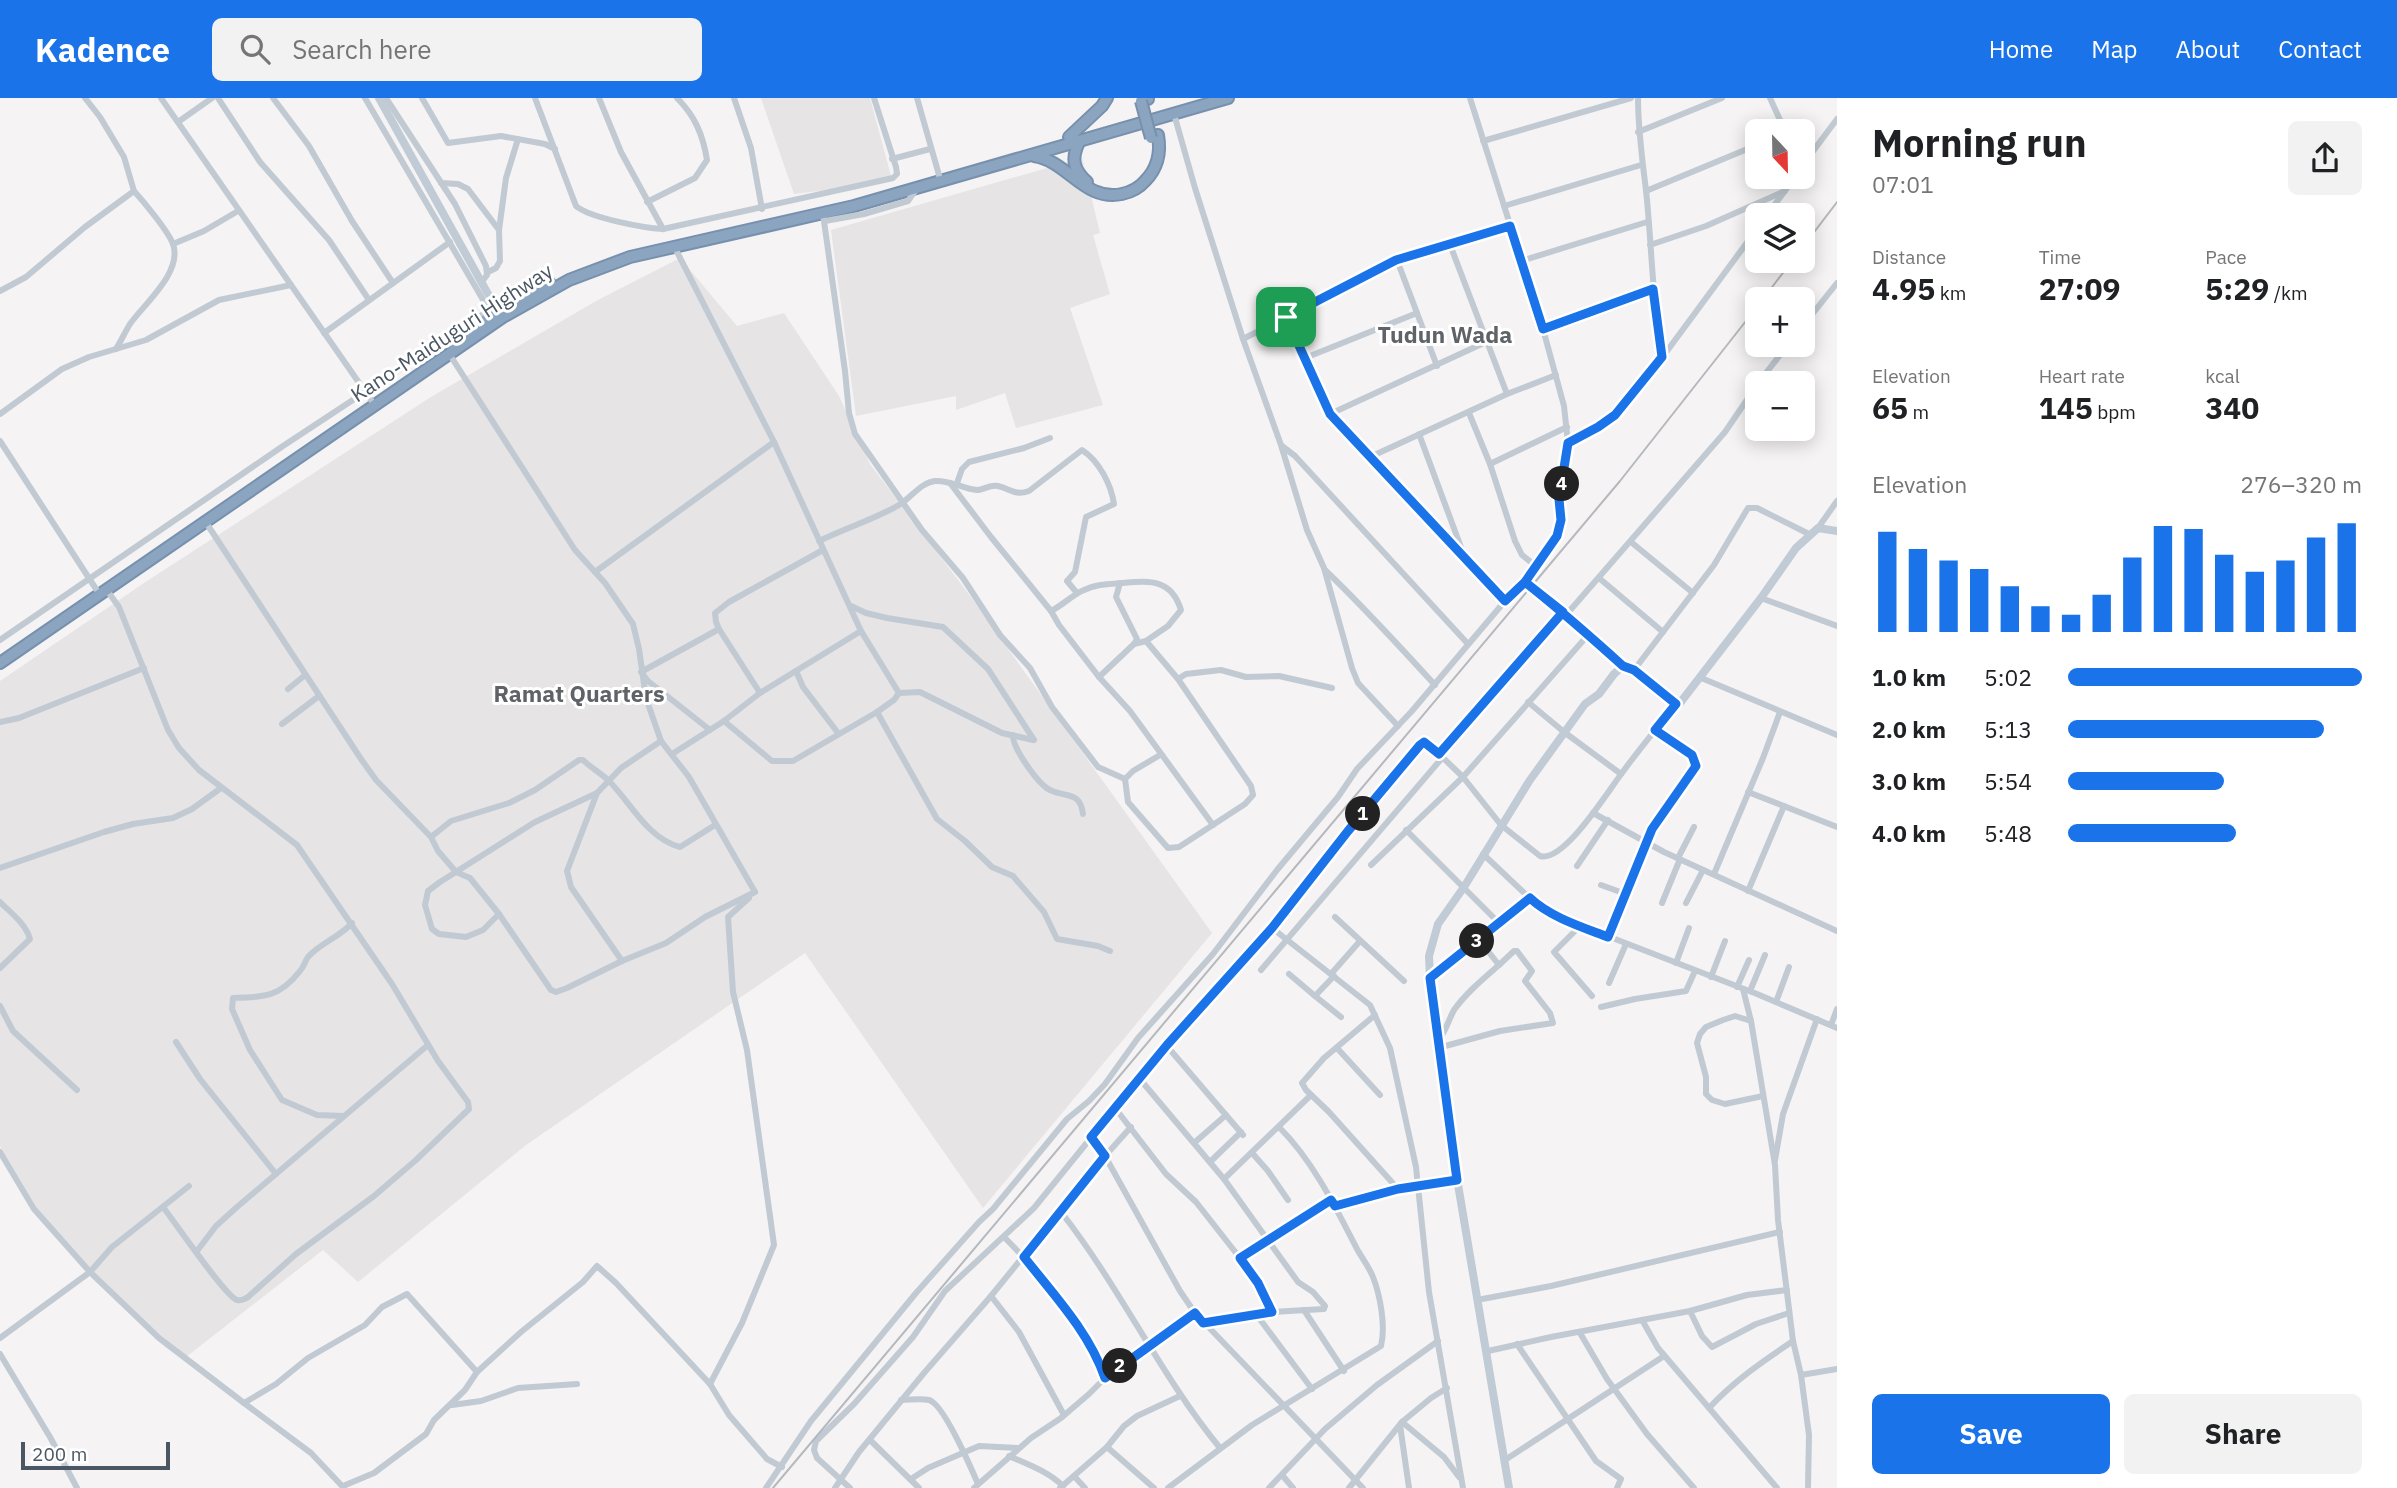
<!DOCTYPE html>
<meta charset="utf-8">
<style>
body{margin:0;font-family:"IBM Plex Sans",sans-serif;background:#f2f2f2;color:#202124;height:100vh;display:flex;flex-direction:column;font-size:26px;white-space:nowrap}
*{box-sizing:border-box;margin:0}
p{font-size:23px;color:#757577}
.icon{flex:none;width:38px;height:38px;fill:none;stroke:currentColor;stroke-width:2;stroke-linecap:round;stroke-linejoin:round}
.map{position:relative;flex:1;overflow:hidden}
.side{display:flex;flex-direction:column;background:#fff;width:560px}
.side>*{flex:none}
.needle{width:46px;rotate:158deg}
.fabs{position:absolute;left:1745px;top:21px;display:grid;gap:14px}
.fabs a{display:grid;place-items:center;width:70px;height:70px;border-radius:10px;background:#fff;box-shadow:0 4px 18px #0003;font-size:35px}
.scale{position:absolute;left:21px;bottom:18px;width:149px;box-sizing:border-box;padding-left:7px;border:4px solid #4a5661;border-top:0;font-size:19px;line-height:24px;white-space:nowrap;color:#4a5661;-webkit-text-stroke:5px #fff;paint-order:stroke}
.pin{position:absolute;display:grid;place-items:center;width:60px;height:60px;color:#fff;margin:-30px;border-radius:14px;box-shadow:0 4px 10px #0006}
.km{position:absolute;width:35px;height:35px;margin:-18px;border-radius:50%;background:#222;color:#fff;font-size:19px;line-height:35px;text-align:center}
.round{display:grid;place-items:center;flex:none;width:74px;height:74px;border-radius:10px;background:#f2f2f2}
.headline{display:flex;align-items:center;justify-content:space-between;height:119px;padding:0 35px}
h1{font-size:38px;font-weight:800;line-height:52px}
.metrics{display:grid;grid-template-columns:repeat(3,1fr);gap:10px;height:119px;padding:7px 35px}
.metrics div{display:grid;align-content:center}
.metrics b{font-size:30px;font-weight:800}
.metrics small{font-size:19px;font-weight:400}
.metrics p{font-size:19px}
.chart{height:196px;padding:14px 35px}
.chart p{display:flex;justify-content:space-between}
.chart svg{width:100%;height:126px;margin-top:7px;stroke:#1a73e8;stroke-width:6}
.primary-button{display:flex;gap:14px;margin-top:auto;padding:14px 35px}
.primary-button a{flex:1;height:80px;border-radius:10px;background:#1a73e8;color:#fff;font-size:28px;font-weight:800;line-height:80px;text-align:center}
.primary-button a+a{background:#f2f2f2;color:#202124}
ul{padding:0 35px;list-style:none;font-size:23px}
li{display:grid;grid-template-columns:112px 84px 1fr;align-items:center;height:52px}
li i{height:18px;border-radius:9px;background:#1a73e8}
header{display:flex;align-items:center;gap:42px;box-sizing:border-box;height:98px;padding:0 35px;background:#1a73e8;color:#fff}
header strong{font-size:33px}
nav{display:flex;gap:38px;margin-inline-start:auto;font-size:24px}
.search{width:490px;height:63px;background:#f2f2f2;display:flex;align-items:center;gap:18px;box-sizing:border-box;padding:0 24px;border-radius:10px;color:#757577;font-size:26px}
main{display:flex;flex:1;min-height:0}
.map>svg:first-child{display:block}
.education{fill:#e6e4e5}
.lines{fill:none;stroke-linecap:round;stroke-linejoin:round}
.highway-casing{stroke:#7690ad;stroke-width:14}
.street{stroke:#c1cad2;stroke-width:6}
.secondary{stroke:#c1cbd6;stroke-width:8}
.highway{stroke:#8ba5c1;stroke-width:10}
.rail{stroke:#b5b8bd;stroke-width:2}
.highway-bridge-casing{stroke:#7690ad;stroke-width:14;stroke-linecap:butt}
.highway-bridge{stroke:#8ba5c1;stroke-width:10}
.route-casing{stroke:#fff;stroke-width:14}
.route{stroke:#1a73e8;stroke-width:9}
.labels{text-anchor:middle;stroke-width:6;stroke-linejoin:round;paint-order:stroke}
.street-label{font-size:21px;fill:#4a5661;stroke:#fff}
.neighbourhood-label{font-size:23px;font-weight:bold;fill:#5f6368;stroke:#fff}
</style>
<header>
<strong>Kadence</strong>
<div class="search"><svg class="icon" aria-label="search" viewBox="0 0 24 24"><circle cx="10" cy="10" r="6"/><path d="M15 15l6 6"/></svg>Search here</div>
<nav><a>Home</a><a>Map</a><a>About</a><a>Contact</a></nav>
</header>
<main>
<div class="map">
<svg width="1837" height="1390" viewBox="0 0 1837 1390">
<rect width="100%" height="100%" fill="#f5f3f3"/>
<!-- education -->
<g class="education">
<polygon points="761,0 870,0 891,78 844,90 794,96"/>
<polygon points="1082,60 1100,135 1093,137 1110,196 1070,210 1103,307 1016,330 1005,295 956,312 956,298 856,318 831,132"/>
<polygon points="680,160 737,228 784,215 839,298 870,366 965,491 1212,835 983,1110 805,855 526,1047 358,1184 323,1152 186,1259 99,1183 37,1110 0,1048 0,583 147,483 431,299 596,203"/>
</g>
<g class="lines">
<!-- highway casing -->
<g class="highway-casing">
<g id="highway">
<polyline points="1147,0 1148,1"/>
<polyline points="1069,39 1102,8 1107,0"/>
<path d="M 1079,44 C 1071,61 1073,71 1087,84"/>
<path d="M 1034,58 C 1068,63 1084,104 1122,96 C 1131,94 1139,90 1145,83 C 1158,70 1161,54 1158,37"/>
<polyline points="454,245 487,221 549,184"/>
<polyline points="0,565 503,219 569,182 630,159 854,108 1228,0"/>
</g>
</g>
<!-- street -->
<g class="street">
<polyline points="85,0 100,19 124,59 134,93"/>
<polyline points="161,0 371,302"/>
<polyline points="218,0 260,64 329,142 369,202"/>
<polyline points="273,0 309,48 352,123 393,185"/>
<polyline points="365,0 489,212"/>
<polyline points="386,0 455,106 486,168 487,177 481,185"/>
<polyline points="422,0 448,45 501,38 545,46 555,51"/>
<path d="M 535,0 L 576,108 C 590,120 644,130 663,131 L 893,80 L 897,76 L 896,69 L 874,0"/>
<polyline points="599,0 621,54 663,131"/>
<polyline points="734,0 751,50 762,111"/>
<polyline points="917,0 941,84"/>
<path d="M 1638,0 C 1638,31 1642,61 1646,92 C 1652,148 1652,203 1662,259"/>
<polyline points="1770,0 1785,33"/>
<polyline points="1174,16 1195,90 1243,241 1281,347 1307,432 1324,470 1352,570 1358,585 1398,628"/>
<polyline points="178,24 212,0"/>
<polyline points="1638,34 1722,0"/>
<polyline points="1483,43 1631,0"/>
<polyline points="892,61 930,51"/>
<polyline points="1802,68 1837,21"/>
<polyline points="441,85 458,86 468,91 499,132"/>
<polyline points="1646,93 1757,47"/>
<path d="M 647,104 L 695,80 L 707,62 C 703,37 695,18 677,0"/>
<polyline points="1504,108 1641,67"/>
<polyline points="823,116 845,273 849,315 855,336 922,432 963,480 1000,537 1030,570 1052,609 1098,669 1125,681"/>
<polyline points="1767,117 1795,79"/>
<polyline points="825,123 864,116 908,103 917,90"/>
<polyline points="1449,144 1507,296"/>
<polyline points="173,146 204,133 238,113"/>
<polyline points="1650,147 1706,128 1785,93"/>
<polyline points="674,148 774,344 861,533 899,595"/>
<polyline points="1397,162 1437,268"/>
<polyline points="1521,163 1647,124"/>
<polyline points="488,174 496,170 500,163 499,132 506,80 518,41"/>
<path d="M 0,193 L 26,179 L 85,129 L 134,93 C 144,104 168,133 173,146 C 183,174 144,206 130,226 C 125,234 121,243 116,251"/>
<polyline points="1286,219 1330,316 1505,503"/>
<polyline points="1802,229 1837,185"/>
<polyline points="1543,231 1653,192"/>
<polyline points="324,235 450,144"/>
<polyline points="1243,241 1397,162 1510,128"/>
<polyline points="450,257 575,452 605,485 633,526 639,551 646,600 661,643 689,679 755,794"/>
<polyline points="1305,260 1417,215"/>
<polyline points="1758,285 1788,247"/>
<polyline points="1469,315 1490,366 1515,443 1522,457 1537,469"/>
<polyline points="0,316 62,271 89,259 146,242 219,202 291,187"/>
<polyline points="1330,316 1486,244"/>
<polyline points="1419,336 1462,452"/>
<polyline points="0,343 96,491"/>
<polyline points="1568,345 1598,329 1614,317 1653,272 1757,131"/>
<polyline points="1282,348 1295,358 1468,546"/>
<polyline points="1370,359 1507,296 1556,277"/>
<polyline points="1490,366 1567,329"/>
<polyline points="950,385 991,439 1051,513 1059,527 1099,579 1130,613 1213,727"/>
<polyline points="957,385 962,371 969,364 1024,350 1050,340"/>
<polyline points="205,423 361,661 376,682 431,739 438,753 456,774 470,780 499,816 551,892 556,894 567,890 622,863 666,845 705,819 755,794"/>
<polyline points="1818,430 1837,403"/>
<path d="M 819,443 C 845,430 873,422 899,407 C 911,400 920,385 935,383 C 951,382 963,391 977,392 C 984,392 990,386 998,388 C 1011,391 1015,398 1029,393 L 1082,352 C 1099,363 1111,386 1114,406 L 1086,419 L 1075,474 L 1067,483 L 1077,495"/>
<polyline points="1631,444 1693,495"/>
<path d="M 1325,472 C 1364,509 1399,548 1435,587"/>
<polyline points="595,474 774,344"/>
<polyline points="1599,480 1663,534"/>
<polyline points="1525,484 1623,568"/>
<polyline points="1120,485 1116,499 1137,541 1134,546"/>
<path d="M 106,491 L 119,509 L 168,632 L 179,650 L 199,672 L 297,747 L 392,886 L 438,963 L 468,1004 L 469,1011 L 416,1062 L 374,1098 L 296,1156 L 248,1199 C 245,1201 241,1203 237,1202 C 225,1198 174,1123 163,1109"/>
<polyline points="1761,500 1837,528"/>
<polyline points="851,508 866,515 887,520 943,529 988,571 1034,642"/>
<path d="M 1051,513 C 1063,507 1072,497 1084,492 C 1096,486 1109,486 1122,485 C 1149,483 1171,480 1181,512 L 1168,528 L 1146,543 L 1134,546 L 1099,579"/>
<path d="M 1563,514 L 1439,656 L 1463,679 L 1501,727 L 1540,758 C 1564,765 1608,693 1622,675 C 1639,651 1658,629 1676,606"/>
<polyline points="1566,517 1725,334 1757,287"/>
<polyline points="0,542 283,348 494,209"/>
<polyline points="1146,543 1178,581 1251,688 1253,697 1245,706 1179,749 1168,750 1128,704 1125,681 1133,673 1160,657"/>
<polyline points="1634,572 1714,467 1748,410 1757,410 1809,436"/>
<polyline points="796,573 803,589 838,635"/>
<polyline points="1699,579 1837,637"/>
<polyline points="1178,581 1186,576 1221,572 1246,579 1279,578 1332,590"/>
<polyline points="288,591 304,578"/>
<polyline points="760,595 719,531 716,524 715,515 729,504 823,452"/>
<polyline points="899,595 920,594 1002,635 1033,642"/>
<polyline points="1528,604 1564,634 1621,676"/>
<polyline points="877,614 937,721 965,743 992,769 1013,778 1044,814 1057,841 1098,848 1110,853"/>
<polyline points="724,623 772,663 793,663 877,614 894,602 899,595"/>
<polyline points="0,624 19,620 144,570"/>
<polyline points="282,626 319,598"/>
<polyline points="710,632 648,583 641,574 719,531"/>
<path d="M 1013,637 C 1012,650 1039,687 1050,692 C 1067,700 1080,693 1083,716"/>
<polyline points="672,656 724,623 760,595 861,533"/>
<polyline points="1748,694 1837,729"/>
<polyline points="1593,715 1664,754 1837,833"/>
<polyline points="1406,732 1500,826"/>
<path d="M 431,739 L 451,723 L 509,705 L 535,692 L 579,662 L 583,662 C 591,670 601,675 609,683 C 631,705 648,741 680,749 L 715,727"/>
<polyline points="1483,756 1538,808 1566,822 1757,896 1837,930"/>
<polyline points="1678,760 1694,729"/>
<polyline points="1371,767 1463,679 1588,537"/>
<polyline points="1577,768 1608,722"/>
<polyline points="0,770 104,734 133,726 173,720 192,711 221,690"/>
<polyline points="1714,776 1763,660 1780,614"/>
<polyline points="1601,787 1626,796"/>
<polyline points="1748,793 1784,708"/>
<path d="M 0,804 C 11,815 26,826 30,841 L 0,870"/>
<polyline points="1662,805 1680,761"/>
<polyline points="1686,805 1703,772"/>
<polyline points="499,816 483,832 466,839 439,836 432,831 425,807 428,793 440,784 535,724 597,695"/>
<polyline points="1335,819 1404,883"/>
<polyline points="1580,828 1554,854 1592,898"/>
<polyline points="1272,830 1370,907 1390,950 1416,1069 1429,1194 1463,1390"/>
<polyline points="1607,839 1652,731 1696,668 1692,657 1655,632"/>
<polyline points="622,863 571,789 567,773 597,695 621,670 661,643"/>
<polyline points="1676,865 1689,830"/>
<polyline points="1261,872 1442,660"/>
<polyline points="1289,876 1315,898 1334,878"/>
<polyline points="1331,876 1360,843"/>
<polyline points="1711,879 1725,843"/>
<polyline points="1430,880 1530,800"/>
<polyline points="1609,885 1626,846"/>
<polyline points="1737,889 1749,862"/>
<polyline points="1743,891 1751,923 1775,1067 1778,1122 1793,1243 1801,1277 1809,1337 1808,1390"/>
<polyline points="1750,893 1765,857"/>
<polyline points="1315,898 1341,919"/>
<polyline points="1776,904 1789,869"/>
<polyline points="0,908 13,933 77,992"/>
<polyline points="1601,909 1635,901 1686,893 1695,873"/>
<polyline points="1375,917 1324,960 1302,985 1306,992 1329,1014 1398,1091"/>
<polyline points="1751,923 1735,918 1723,922 1706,929 1700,936 1697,945 1706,979 1706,996 1712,1002 1725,1006 1763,998"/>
<polyline points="1831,927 1837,911"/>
<path d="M 1438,943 C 1446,933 1448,923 1454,912 C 1466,895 1483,881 1499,867 L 1479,842"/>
<polyline points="176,944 200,981 276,1076"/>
<polyline points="1166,947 1243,1037"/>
<polyline points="1337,950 1380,997"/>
<polyline points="1438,950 1500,933 1553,925 1550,915 1525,883 1532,873 1517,853 1514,853 1499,867"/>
<polyline points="1139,980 1224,1081 1298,1184 1313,1194 1325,1208 1324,1211 1272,1214 1203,1225"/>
<path d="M 343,1018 L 317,1017 L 282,1002 L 250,952 L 232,911 L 233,900 C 263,899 279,900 300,873 C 304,869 305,863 308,859 C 320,845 340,839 352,825"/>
<polyline points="1091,1039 1105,1058 1180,1193 1195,1215 1363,1390"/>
<polyline points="1194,1045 1226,1017"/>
<polyline points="0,1054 34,1111 90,1174 112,1149 189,1088"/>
<polyline points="1253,1056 1268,1073 1288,1102"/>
<polyline points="1775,1062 1783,1016 1817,921"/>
<polyline points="1210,1064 1241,1034"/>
<polyline points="1224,1081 1311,997"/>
<polyline points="1335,1108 1398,1091 1457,1082"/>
<path d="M 1061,1114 C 1120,1189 1160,1277 1220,1350"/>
<path d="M 1004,1139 C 1042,1177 1087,1229 1105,1280"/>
<polyline points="197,1153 216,1128 237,1109 428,947"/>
<polyline points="1240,1160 1331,1102"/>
<polyline points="991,1198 1019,1234 1064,1317"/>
<polyline points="1477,1202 1551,1188 1780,1134"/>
<polyline points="1304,1212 1344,1273"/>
<polyline points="1690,1213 1702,1238 1712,1249 1756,1226 1789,1215"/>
<polyline points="1272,1214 1258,1185 1240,1160 1196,1104 1166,1076 1115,1010 1166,947 1272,830 1348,733 1420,647 1424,644 1439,656"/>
<polyline points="1256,1216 1312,1291"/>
<polyline points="1642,1222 1658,1250 1777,1390"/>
<polyline points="1580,1235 1607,1281 1647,1336 1694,1390"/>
<polyline points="0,1240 90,1174 159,1240 244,1305 276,1286 308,1260 365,1227 382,1209 407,1196 477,1274"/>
<polyline points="1517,1246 1596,1363 1621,1381 1617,1390"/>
<polyline points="1488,1253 1551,1239 1690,1213 1747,1197 1787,1192"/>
<polyline points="0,1256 50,1339 77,1390"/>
<polyline points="1801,1277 1837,1271"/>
<polyline points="710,1286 742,1225 774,1147 747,952 733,894 728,819 749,800"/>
<path d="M 901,1302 C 910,1302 921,1300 929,1302 C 944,1306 971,1370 978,1386"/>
<polyline points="244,1305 311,1355 344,1390"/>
<polyline points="452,1307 481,1303 518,1290 577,1286"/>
<path d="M 1709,1310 C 1734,1283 1763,1263 1793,1243"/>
<polyline points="1402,1324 1444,1359 1459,1379"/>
<polyline points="1400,1327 1409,1390"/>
<polyline points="870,1342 919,1390"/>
<polyline points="1107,1349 1154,1390"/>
<path d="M 1009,1358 C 1029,1367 1047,1373 1063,1388"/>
<polyline points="1505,1362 1664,1258"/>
<polyline points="1282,1377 1293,1390"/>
<polyline points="1074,1378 1085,1390"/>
<polyline points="911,1381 928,1370 979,1348 1018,1350"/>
<polyline points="343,1388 374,1375 426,1336 434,1322 465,1292 477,1274 521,1234 583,1184 597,1168 616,1185 710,1286 729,1317 767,1361 782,1369"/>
<polyline points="766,1390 811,1323 916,1195 979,1124 993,1111 1067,1021 1089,1003 1105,986 1138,940 1213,856 1277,772 1338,699 1357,671 1412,613 1505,503 1525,484 1557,437 1561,422 1560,401 1568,345 1564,308 1543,231 1470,0"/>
<polyline points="835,1390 859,1354 924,1275 991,1198 1105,1058 1131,1029"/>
<polyline points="850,1390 817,1360 814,1352 816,1343 854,1306 913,1239 945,1193 1034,1110 1115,1010"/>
<polyline points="974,1390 1031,1340 1061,1320 1089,1296 1111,1274 1195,1215"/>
<polyline points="1060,1390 1107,1349 1124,1328 1137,1318 1180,1298"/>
<path d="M 1168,1390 L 1252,1327 L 1381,1248 C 1386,1228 1380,1197 1373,1179 C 1369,1169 1362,1160 1357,1151 C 1335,1108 1313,1063 1279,1029"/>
<polyline points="1269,1390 1325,1331 1377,1287 1438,1243"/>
<polyline points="1349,1390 1402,1324 1431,1300 1447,1290"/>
</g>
<!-- secondary -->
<g class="secondary">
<polyline points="379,0 498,214"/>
<polyline points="1509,1390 1446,1015 1430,880 1429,858 1438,826 1464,789 1530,682 1585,606 1599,596 1614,576 1623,568 1634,572 1676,606 1680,605 1761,500 1796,450 1818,430 1837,433"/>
</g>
<!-- highway -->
<use href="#highway" class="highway"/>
<!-- rail -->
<g class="rail">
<polyline points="1802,150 1837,104"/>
<polyline points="1763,201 1792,163"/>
<polyline points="773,1390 1620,383 1757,209"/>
</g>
<!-- highway-bridge casing -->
<g class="highway-bridge-casing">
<polyline id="highway-bridge" points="1141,3 1151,40"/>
</g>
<!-- highway-bridge -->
<use href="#highway-bridge" class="highway-bridge"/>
</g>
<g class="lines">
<!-- route casing -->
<g class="route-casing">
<path id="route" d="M 1286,219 L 1330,316 L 1505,503 L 1525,484 L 1563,514 L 1439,656 L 1424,644 L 1420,647 L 1348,733 L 1272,830 L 1167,947 L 1091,1039 L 1105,1058 L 1024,1159 C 1054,1197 1089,1234 1105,1280 L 1195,1215 L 1203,1225 L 1272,1214 L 1258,1185 L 1240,1160 L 1331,1102 L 1335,1108 L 1398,1091 L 1457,1082 L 1430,880 L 1530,800 C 1550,819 1582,829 1608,839 L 1652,731 L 1696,668 L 1692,657 L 1655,632 L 1676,606 L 1634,572 L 1623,568 C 1591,539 1559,511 1525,484 L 1557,438 L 1561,422 L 1559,401 L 1568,345 L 1598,329 L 1615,317 L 1662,259 L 1653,191 L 1543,231 L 1510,128 L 1396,162 L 1286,219"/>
</g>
<!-- route -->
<use href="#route" class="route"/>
</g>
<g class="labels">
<!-- street labels -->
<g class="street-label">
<text transform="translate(452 235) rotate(-33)" y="7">Kano-Maiduguri Highway</text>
</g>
<!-- neighbourhood labels -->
<g class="neighbourhood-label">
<text x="1445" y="245">Tudun Wada</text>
<text x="579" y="604">Ramat Quarters</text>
</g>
</g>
</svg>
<div class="fabs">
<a><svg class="needle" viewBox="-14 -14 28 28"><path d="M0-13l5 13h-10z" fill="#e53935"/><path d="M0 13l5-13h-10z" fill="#757577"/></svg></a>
<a><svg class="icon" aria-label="layers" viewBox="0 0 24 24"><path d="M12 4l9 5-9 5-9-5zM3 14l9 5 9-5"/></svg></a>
<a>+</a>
<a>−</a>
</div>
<div class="scale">200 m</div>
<div class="pin" style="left:1286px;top:219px;background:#1e9e55"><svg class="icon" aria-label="arrive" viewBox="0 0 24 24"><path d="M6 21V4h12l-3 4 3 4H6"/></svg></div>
<b class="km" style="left:1363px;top:716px">1</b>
<b class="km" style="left:1120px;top:1268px">2</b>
<b class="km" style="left:1477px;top:843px">3</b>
<b class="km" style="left:1562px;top:386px">4</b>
</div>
<section class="side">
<div class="headline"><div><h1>Morning run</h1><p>07:01</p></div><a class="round"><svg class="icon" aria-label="share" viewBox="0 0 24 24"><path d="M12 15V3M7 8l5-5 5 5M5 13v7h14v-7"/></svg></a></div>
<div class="metrics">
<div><p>Distance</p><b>4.95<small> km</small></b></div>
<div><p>Time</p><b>27:09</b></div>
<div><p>Pace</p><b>5:29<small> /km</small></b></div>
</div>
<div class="metrics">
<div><p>Elevation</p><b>65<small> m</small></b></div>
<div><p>Heart rate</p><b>145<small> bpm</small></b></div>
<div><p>kcal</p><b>340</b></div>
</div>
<div class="chart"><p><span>Elevation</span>276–320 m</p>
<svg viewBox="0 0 160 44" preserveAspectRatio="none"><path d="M5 44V9M15 44V15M25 44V19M35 44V22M45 44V28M55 44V35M65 44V38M75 44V31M85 44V18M95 44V7M105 44V8M115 44V17M125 44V23M135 44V19M145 44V11M155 44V6"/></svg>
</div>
<ul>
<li><b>1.0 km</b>5:02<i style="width:100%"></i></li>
<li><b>2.0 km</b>5:13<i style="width:87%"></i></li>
<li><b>3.0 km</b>5:54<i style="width:53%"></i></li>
<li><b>4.0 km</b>5:48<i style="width:57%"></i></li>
</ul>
<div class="primary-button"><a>Save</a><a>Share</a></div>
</section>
</main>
